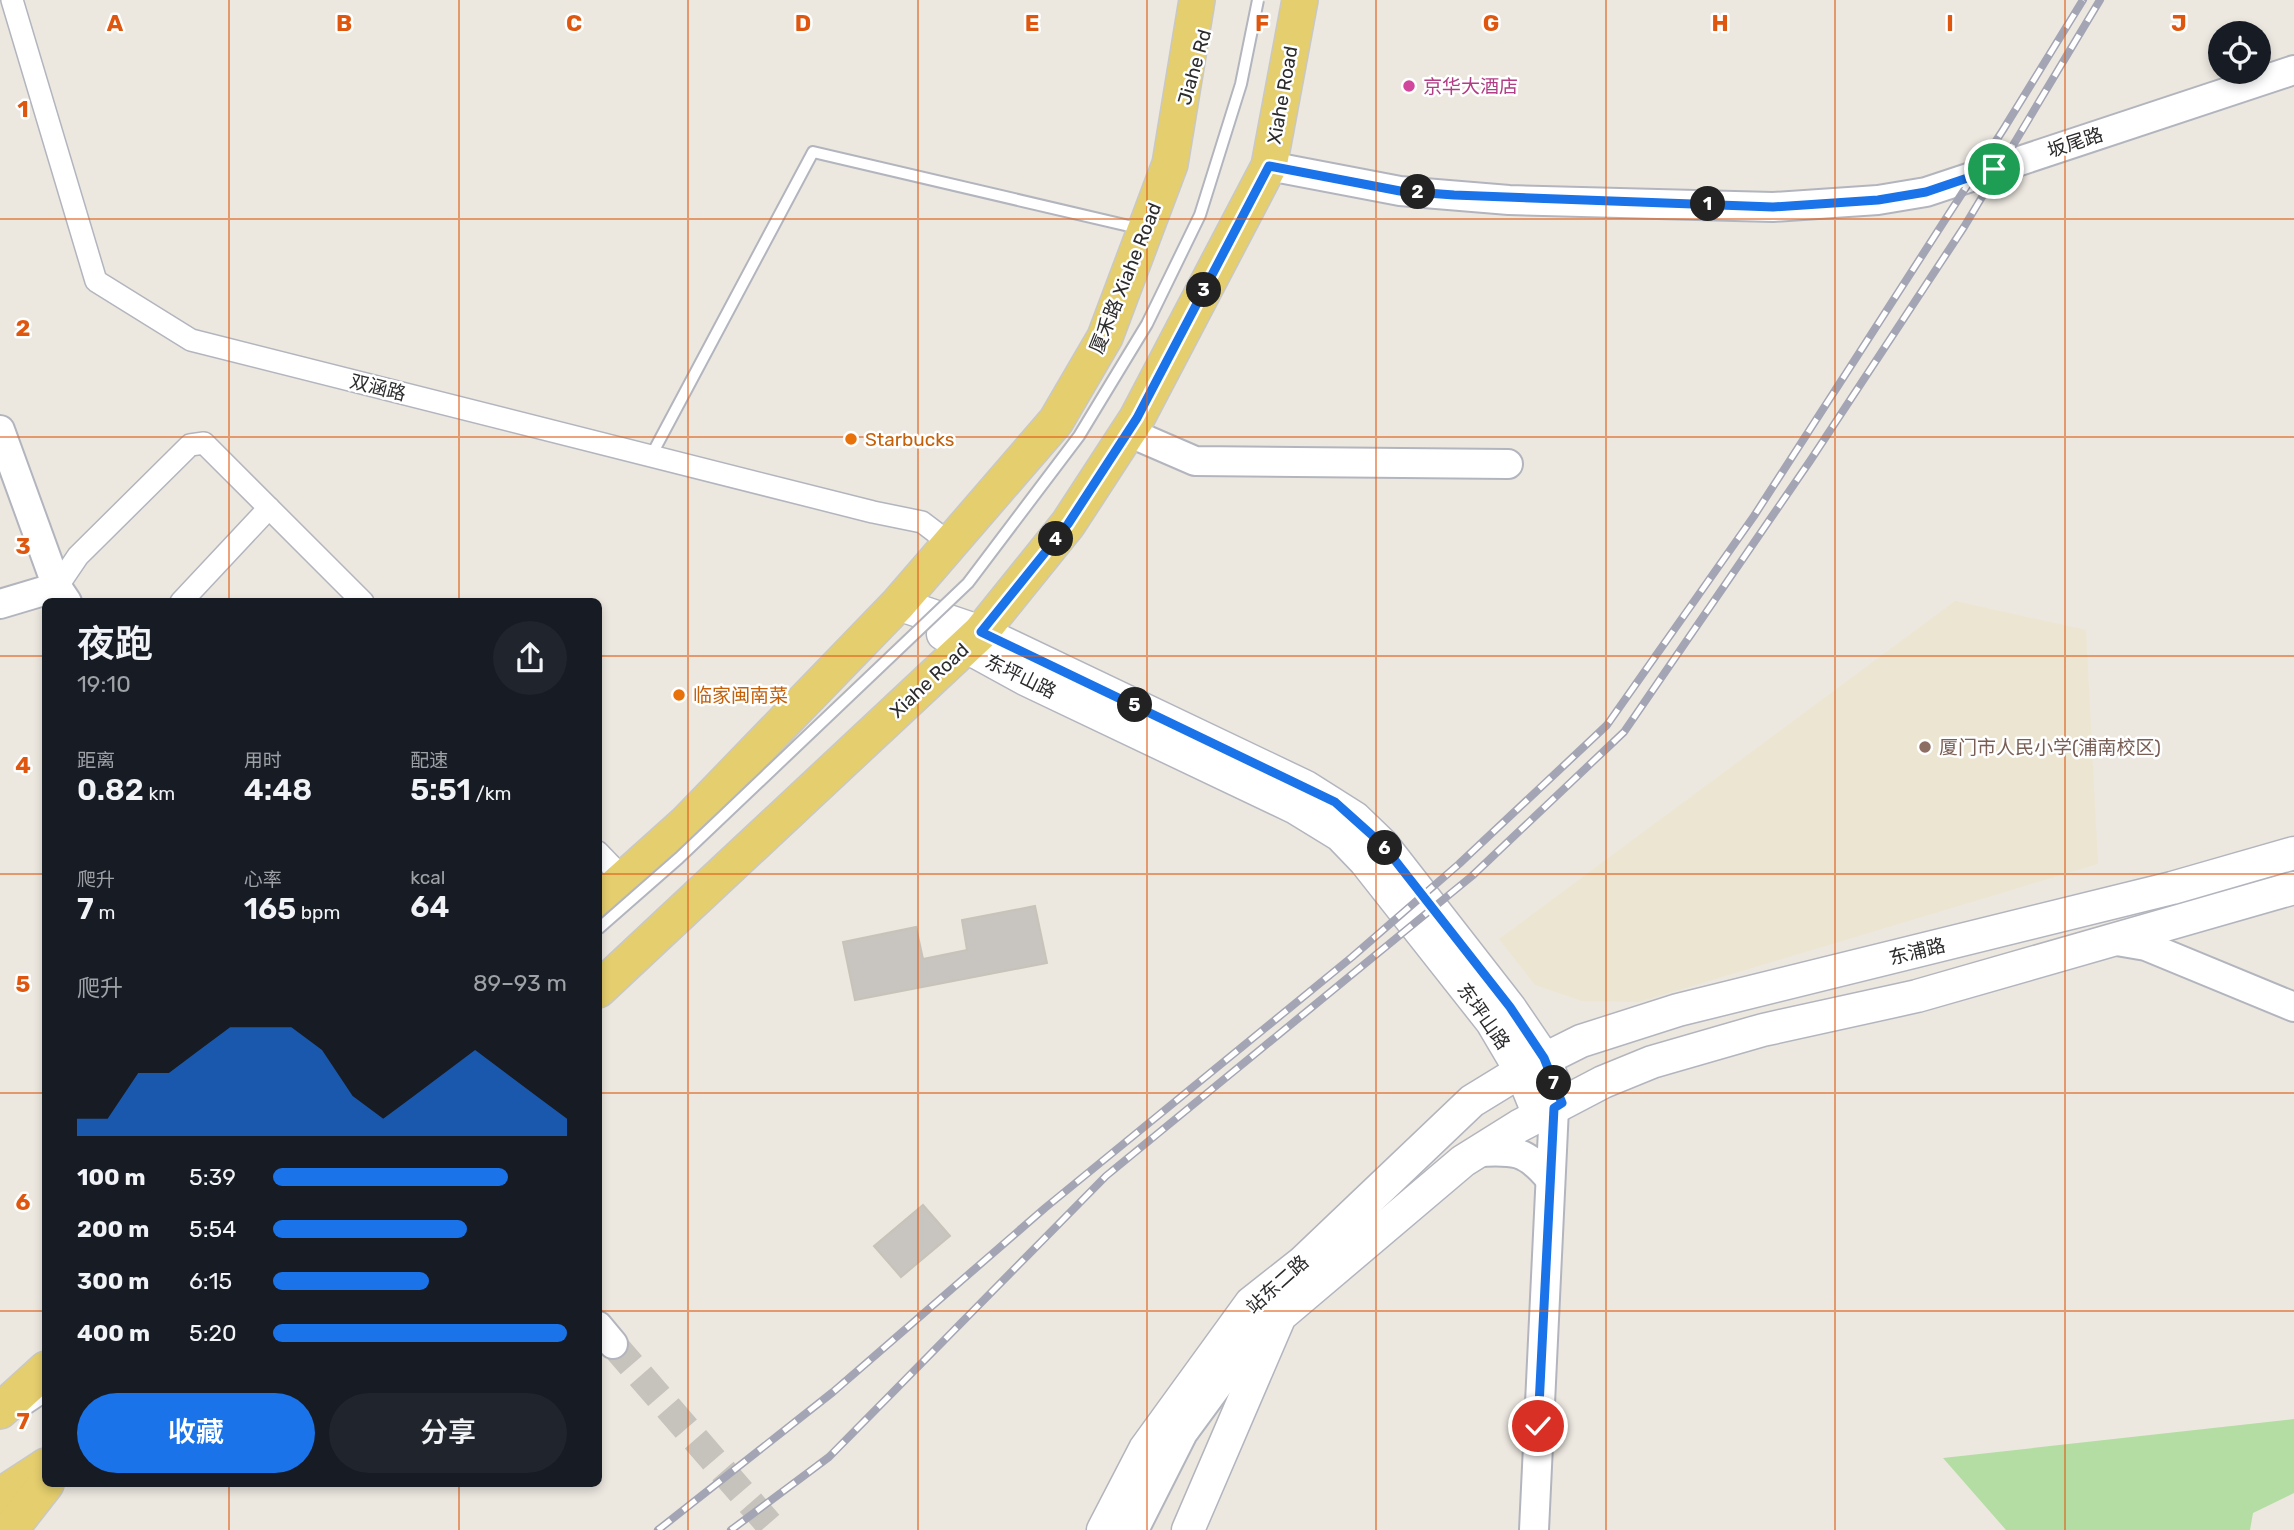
<!DOCTYPE html>
<html lang="zh">
<meta charset="utf-8">
<style>
body{margin:0;font-family:Rubik,"Noto Sans SC",sans-serif;background:#20242c;color:#f1f3f6;height:100vh;display:flex;flex-direction:column;font-size:26px;white-space:nowrap}
*{box-sizing:border-box;margin:0}
p{font-size:23px;color:#9ea1a6}
.icon{flex:none;width:38px;height:38px;fill:none;stroke:currentColor;stroke-width:2;stroke-linecap:round;stroke-linejoin:round}
.map{position:relative;flex:1;overflow:hidden}
.panel{position:absolute;left:42px;top:598px;width:560px;height:889px;display:flex;flex-direction:column;background:#171b24;border-radius:10px;box-shadow:0 4px 10px #0003}
.panel>*{flex:none}
.controls{position:absolute;left:2208px;top:21px;display:grid;gap:14px}
.controls a{display:grid;place-items:center;width:63px;height:63px;border-radius:50%;background:#171b24;box-shadow:0 4px 10px #0003;font-size:35px}
.pin{position:absolute;display:grid;place-items:center;width:60px;height:60px;color:#fff;margin:-30px;border:4px solid #fff;border-radius:50%;box-shadow:0 2px 7px #0007}
.km{position:absolute;width:35px;height:35px;margin:-18px;border-radius:50%;background:#222;color:#fff;font-size:19px;line-height:35px;text-align:center}
.round{display:grid;place-items:center;flex:none;width:74px;height:74px;border-radius:37px;background:#20242c}
.headline{display:flex;align-items:center;justify-content:space-between;height:119px;padding:0 35px}
h1{font-size:38px;font-weight:600;line-height:52px}
.figures{display:grid;grid-template-columns:repeat(3,1fr);gap:10px;height:119px;padding:7px 35px}
.figures div{display:grid;align-content:center}
.figures b{font-size:30px;font-weight:600}
.figures small{font-size:19px;font-weight:400}
.figures p{font-size:19px}
.chart{height:196px;padding:14px 35px}
.chart p{display:flex;justify-content:space-between}
.chart svg{width:100%;height:126px;margin-top:7px;fill:#1a73e8;opacity:.7}
.primary-button{display:flex;gap:14px;margin-top:auto;padding:14px 35px}
.primary-button a{flex:1;height:80px;border-radius:42px;background:#1a73e8;color:#fff;font-size:28px;font-weight:600;line-height:80px;text-align:center}
.primary-button a+a{background:#20242c;color:#f1f3f6}
ul{padding:0 35px;list-style:none;font-size:23px}
li{display:grid;grid-template-columns:112px 84px 1fr;align-items:center;height:52px}
li i{height:18px;border-radius:9px;background:#1a73e8}
.map>svg:first-child{display:block}
.education{fill:#ece5d1}
.green{fill:#b3dda2}
.building{fill:#c8c4bf;stroke:#c8c3b9;stroke-width:2}
.lines{fill:none;stroke-linecap:round;stroke-linejoin:round}
.tertiary-tunnel{stroke:#c6c2bc;stroke-width:28;stroke-dasharray:28 14;stroke-linecap:butt}
.service-casing{stroke:#b3b5be;stroke-width:14}
.minor-casing{stroke:#b3b5be;stroke-width:24}
.tertiary-casing{stroke:#b3b5be;stroke-width:32}
.secondary-casing{stroke:#b3b5be;stroke-width:35}
.primary-casing{stroke:#c8c8c8;stroke-width:38}
.service{stroke:#fff;stroke-width:10}
.minor{stroke:#fff;stroke-width:21}
.tertiary{stroke:#fff;stroke-width:28}
.secondary{stroke:#fff;stroke-width:32}
.primary{stroke:#e4ce6d;stroke-width:35}
.rail-casing{stroke:#a3a5b4;stroke-width:8}
.rail{stroke:#fff;stroke-width:5;stroke-dasharray:16;stroke-linecap:butt}
.service-bridge-casing{stroke:#b3b5be;stroke-width:14;stroke-linecap:butt}
.service-bridge{stroke:#fff;stroke-width:10}
.route-casing{stroke:#fff;stroke-width:14}
.route{stroke:#1a73e8;stroke-width:9}
.grid{fill:none;stroke:#df570e;stroke-width:2;stroke-opacity:0.55}
.hotel-dot{fill:#d1479c;stroke:#fff;stroke-width:2.5}
.food-dot{fill:#e8710a;stroke:#fff;stroke-width:2.5}
.education-dot{fill:#8d6e63;stroke:#fff;stroke-width:2.5}
.labels{text-anchor:middle;stroke-width:5;stroke-linejoin:round;paint-order:stroke}
.street-label{font-size:19px;fill:#2c2c2c;stroke:#fff}
.hotel-label{font-size:19px;fill:#b23c85;stroke:#fff;text-anchor:start}
.food-label{font-size:19px;fill:#c56008;stroke:#fff;text-anchor:start}
.education-label{font-size:19px;fill:#785e54;stroke:#fff;text-anchor:start}
.grid-label{font-size:23px;text-anchor:middle;font-weight:bold;fill:#df570e;stroke:#fff;stroke-width:5;stroke-linejoin:round;paint-order:stroke}
</style>
<div class="map">
<svg width="2294" height="1530" viewBox="0 0 2294 1530">
<rect width="100%" height="100%" fill="#ece8e0"/>
<!-- education -->
<polygon class="education" points="1955,601 2086,630 2098,864 1639,1002 1582,1001 1535,985 1499,939"/>
<!-- green -->
<polygon class="green" points="2294,1419 2294,1493 2253,1513 2250,1530 2006,1530 1943,1458"/>
<!-- building -->
<g class="building">
<polygon points="1035,906 1047,963 855,1000 843,942 916,927 923,959 967,950 962,920"/>
<polygon points="923,1205 950,1236 901,1277 874,1246"/>
</g>
<g class="lines">
<!-- tertiary-tunnel -->
<polyline class="tertiary-tunnel" points="613,1344 774,1530"/>
<!-- service casing -->
<g class="service-casing">
<g id="service">
<polyline points="651,456 813,152 1142,229"/>
<polyline points="22,1412 46,1396"/>
</g>
</g>
<!-- minor casing -->
<g class="minor-casing">
<g id="minor">
<polyline points="12,0 96,281 191,340 873,512 922,522 951,544"/>
<polyline points="57,587 78,556 190,445 204,443 363,602"/>
<polyline points="181,602 269,508"/>
<polyline points="598,852 624,879"/>
</g>
</g>
<!-- tertiary casing -->
<g class="tertiary-casing">
<g id="tertiary">
<polyline points="1269,166 1400,191 1509,200 1773,207 1878,200 1926,192 2294,70"/>
<polyline points="0,430 57,587 67,602"/>
<polyline points="1128,432 1195,461 1508,464"/>
<polyline points="0,604 57,587"/>
<polyline points="2111,940 2146,946 2294,1007"/>
<path d="M 1478,1152 C 1514,1150 1526,1150 1550,1179"/>
<polyline points="598,1326 613,1344"/>
<polyline points="1134,1530 1183,1433 1249,1343 1280,1316"/>
<polyline points="1534,1530 1554,1108"/>
</g>
</g>
<!-- secondary casing -->
<g class="secondary-casing">
<g id="secondary">
<polyline points="898,604 981,632 1306,787 1355,818 1383,845 1510,1008 1544,1058 1562,1103"/>
<polyline points="943,634 1025,679 1296,808 1340,835 1365,861 1492,1022 1521,1071 1539,1115"/>
<polyline points="1103,1530 1145,1449 1251,1303 1303,1262 1472,1101 1521,1071 1581,1041 1678,1010 2172,888 2294,853"/>
<polyline points="1188,1530 1280,1316 1463,1161 1519,1126 1603,1082 1652,1062 1763,1030 1917,996 2294,888"/>
</g>
</g>
<!-- primary casing -->
<g class="primary-casing">
<g id="primary">
<polyline points="598,902 686,823 898,604 1056,421 1105,337 1170,164 1197,0"/>
<polyline points="598,990 981,632 1068,524 1137,418 1269,166 1300,0"/>
<polyline points="0,1411 46,1369"/>
<polyline points="0,1496 46,1466"/>
<polyline points="10,1530 46,1484"/>
</g>
</g>
<!-- service -->
<use href="#service" class="service"/>
<!-- minor -->
<use href="#minor" class="minor"/>
<!-- tertiary -->
<use href="#tertiary" class="tertiary"/>
<!-- secondary -->
<use href="#secondary" class="secondary"/>
<!-- primary -->
<use href="#primary" class="primary"/>
<!-- rail casing -->
<g class="rail-casing">
<g id="rail">
<polyline points="658,1530 833,1392 1045,1208 1352,957 1459,864 1607,725 1754,516 2003,130 2083,0"/>
<polyline points="731,1530 829,1457 1106,1176 1472,876 1624,732 1810,461 1964,227 2100,0"/>
</g>
</g>
<!-- rail -->
<use href="#rail" class="rail"/>
<!-- service-bridge casing -->
<g class="service-bridge-casing">
<polyline id="service-bridge" points="598,929 679,858 968,583 1079,436 1147,324 1200,215 1241,84 1258,0"/>
</g>
<!-- service-bridge -->
<use href="#service-bridge" class="service-bridge"/>
</g>
<g class="lines">
<!-- route casing -->
<g class="route-casing">
<polyline id="route" points="1538,1426 1554,1108 1562,1103 1544,1058 1510,1007 1383,845 1335,802 981,632 1068,524 1137,418 1269,166 1400,191 1454,195 1773,207 1878,200 1926,192 1994,169"/>
</g>
<!-- route -->
<use href="#route" class="route"/>
</g>
<!-- grid -->
<path class="grid" d="M 229,0 L 229,602M 459,0 L 459,602M 688,0 L 688,1530M 918,0 L 918,1530M 1147,0 L 1147,1530M 1376,0 L 1376,1530M 1606,0 L 1606,1530M 1835,0 L 1835,1530M 2065,0 L 2065,1530M 0,219 L 2294,219M 0,437 L 2294,437M 0,656 L 46,656M 598,656 L 2294,656M 0,874 L 46,874M 598,874 L 2294,874M 0,1093 L 46,1093M 598,1093 L 2294,1093M 0,1311 L 46,1311M 598,1311 L 2294,1311M 229,1484 L 229,1530M 459,1484 L 459,1530"/>
<!-- markers -->
<circle class="hotel-dot" cx="1409" cy="86" r="7"/>
<g class="food-dot">
<circle cx="851" cy="439" r="7"/>
<circle cx="679" cy="695" r="7"/>
</g>
<circle class="education-dot" cx="1925" cy="747" r="7"/>
<g class="labels">
<!-- street labels -->
<g class="street-label">
<text transform="translate(1194 67) rotate(-74)" y="7">Jiahe Rd</text>
<text transform="translate(1282 95) rotate(-80)" y="7">Xiahe Road</text>
<text transform="translate(2075 142) rotate(-18)" y="7">坂尾路</text>
<text transform="translate(1125 278) rotate(-68)" y="7">厦禾路 Xiahe Road</text>
<text transform="translate(378 387) rotate(14)" y="7">双涵路</text>
<text transform="translate(1021 676) rotate(26)" y="7">东坪山路</text>
<text transform="translate(929 680) rotate(-43)" y="7">Xiahe Road</text>
<text transform="translate(1917 951) rotate(-14)" y="7">东浦路</text>
<text transform="translate(1484 1016) rotate(55)" y="7">东坪山路</text>
<text transform="translate(1277 1284) rotate(-42)" y="7">站东二路</text>
</g>
<!-- hotel labels -->
<g class="hotel-label">
<text x="1423" y="93">京华大酒店</text>
</g>
<!-- food labels -->
<g class="food-label">
<text x="865" y="446">Starbucks</text>
<text x="693" y="702">临家闽南菜</text>
</g>
<!-- education labels -->
<g class="education-label">
<text x="1939" y="754">厦门市人民小学(浦南校区)</text>
</g>
</g>
<g class="grid-label">
<text x="115" y="31">A</text>
<text x="344" y="31">B</text>
<text x="574" y="31">C</text>
<text x="803" y="31">D</text>
<text x="1032" y="31">E</text>
<text x="1262" y="31">F</text>
<text x="1491" y="31">G</text>
<text x="1720" y="31">H</text>
<text x="1950" y="31">I</text>
<text x="2179" y="31">J</text>
<text x="23" y="117">1</text>
<text x="23" y="336">2</text>
<text x="23" y="554">3</text>
<text x="23" y="773">4</text>
<text x="23" y="992">5</text>
<text x="23" y="1210">6</text>
<text x="23" y="1429">7</text>
</g>
</svg>
<div class="controls">
<a><svg class="icon" aria-label="locate" viewBox="0 0 24 24"><circle cx="12" cy="12" r="6"/><path d="M12 2v4M12 18v4M2 12h4M18 12h4"/></svg></a>
</div>
<div class="pin" style="left:1994px;top:169px;background:#1e9e55"><svg class="icon" aria-label="arrive" viewBox="0 0 24 24"><path d="M6 21V4h12l-3 4 3 4H6"/></svg></div>
<div class="pin" style="left:1538px;top:1426px;background:#d93025"><svg class="icon" aria-label="check" viewBox="0 0 24 24"><path d="M5 12l5 5 9-10"/></svg></div>
<b class="km" style="left:1708px;top:204px">1</b>
<b class="km" style="left:1418px;top:192px">2</b>
<b class="km" style="left:1204px;top:290px">3</b>
<b class="km" style="left:1056px;top:539px">4</b>
<b class="km" style="left:1135px;top:705px">5</b>
<b class="km" style="left:1385px;top:848px">6</b>
<b class="km" style="left:1554px;top:1083px">7</b>
<section class="panel">
<div class="headline"><div><h1>夜跑</h1><p>19:10</p></div><a class="round"><svg class="icon" aria-label="share" viewBox="0 0 24 24"><path d="M12 15V3M7 8l5-5 5 5M5 13v7h14v-7"/></svg></a></div>
<div class="figures">
<div><p>距离</p><b>0.82<small> km</small></b></div>
<div><p>用时</p><b>4:48</b></div>
<div><p>配速</p><b>5:51<small> /km</small></b></div>
</div>
<div class="figures">
<div><p>爬升</p><b>7<small> m</small></b></div>
<div><p>心率</p><b>165<small> bpm</small></b></div>
<div><p>kcal</p><b>64</b></div>
</div>
<div class="chart"><p><span>爬升</span>89–93 m</p>
<svg viewBox="0 0 160 44" preserveAspectRatio="none"><path d="M0 44V38L10 38L20 22L30 22L40 14L50 6L60 6L70 6L80 14L90 30L100 38L110 30L120 22L130 14L140 22L150 30L160 38V44z"/></svg>
</div>
<ul>
<li><b>100 m</b>5:39<i style="width:80%"></i></li>
<li><b>200 m</b>5:54<i style="width:66%"></i></li>
<li><b>300 m</b>6:15<i style="width:53%"></i></li>
<li><b>400 m</b>5:20<i style="width:100%"></i></li>
</ul>
<div class="primary-button"><a>收藏</a><a>分享</a></div>
</section>
</div>
